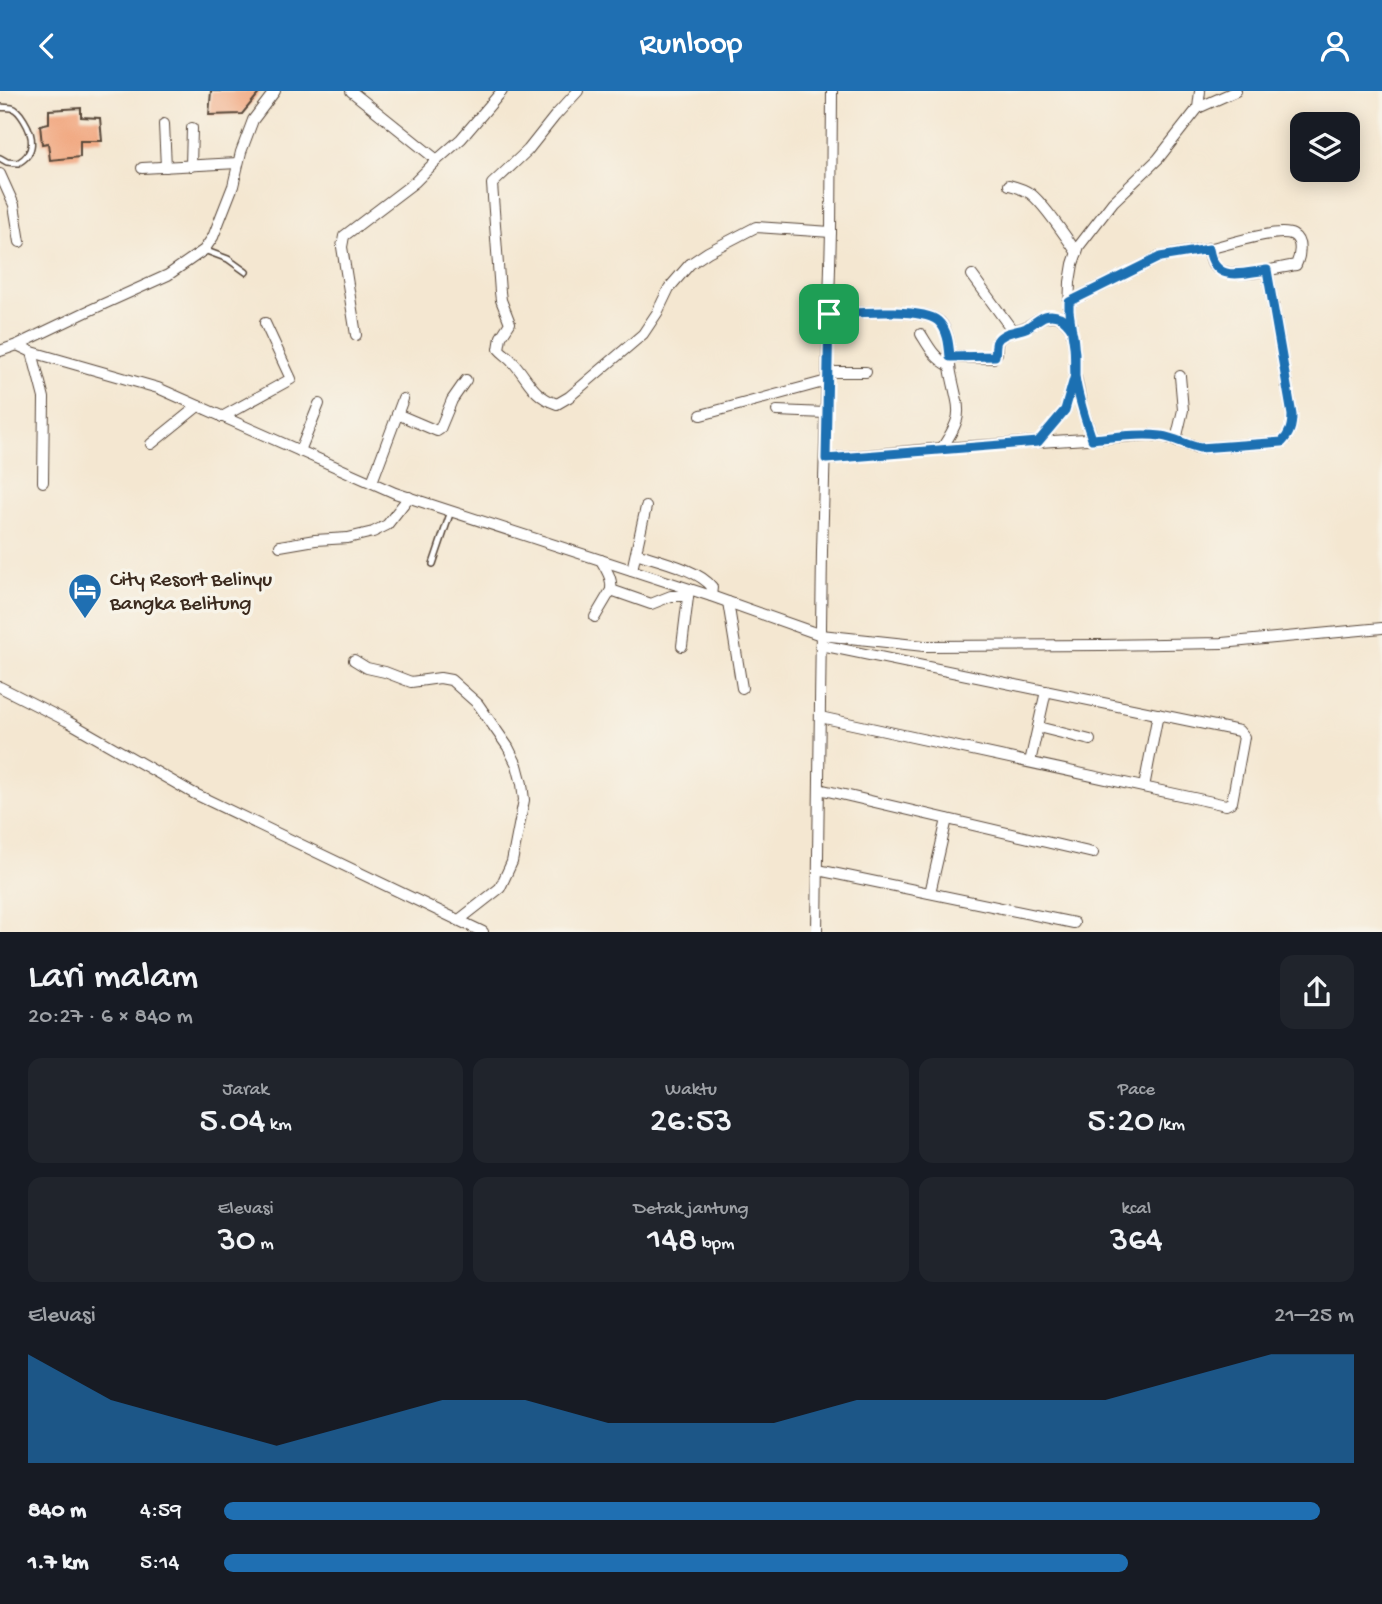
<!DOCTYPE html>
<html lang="id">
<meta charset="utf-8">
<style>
body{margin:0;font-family:"Gochi Hand",sans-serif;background:#20242c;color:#f1f3f6;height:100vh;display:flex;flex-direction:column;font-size:26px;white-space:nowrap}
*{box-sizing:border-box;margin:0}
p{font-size:23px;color:#9ea1a6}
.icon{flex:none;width:38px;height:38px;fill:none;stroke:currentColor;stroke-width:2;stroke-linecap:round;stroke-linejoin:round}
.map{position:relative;height:841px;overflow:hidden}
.sheet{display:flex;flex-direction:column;background:#171b24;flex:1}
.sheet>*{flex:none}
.fabs{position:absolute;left:1290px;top:21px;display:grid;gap:14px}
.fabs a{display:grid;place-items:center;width:70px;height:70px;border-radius:14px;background:#171b24;box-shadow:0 4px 18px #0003;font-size:35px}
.pin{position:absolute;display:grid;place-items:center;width:60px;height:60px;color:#fff;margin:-30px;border-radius:14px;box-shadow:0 4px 10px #0006}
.round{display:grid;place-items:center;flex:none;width:74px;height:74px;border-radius:14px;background:#20242c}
.head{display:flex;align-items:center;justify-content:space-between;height:119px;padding:0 28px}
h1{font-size:38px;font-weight:600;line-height:52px}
.stats{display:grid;grid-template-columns:repeat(3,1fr);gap:10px;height:119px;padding:7px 28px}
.stats div{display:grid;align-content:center;border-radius:14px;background:#20242c;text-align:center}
.stats b{font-size:35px;font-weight:600}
.stats small{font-size:19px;font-weight:400}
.stats p{font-size:19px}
.chart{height:196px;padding:14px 28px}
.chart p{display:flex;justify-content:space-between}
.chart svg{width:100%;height:126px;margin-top:7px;fill:#1f6fb2;opacity:.7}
ul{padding:0 28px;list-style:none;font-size:23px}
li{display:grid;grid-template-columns:112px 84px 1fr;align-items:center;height:52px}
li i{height:18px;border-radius:9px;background:#1f6fb2}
header{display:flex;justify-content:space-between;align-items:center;height:91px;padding:0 28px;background:#1f6fb2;color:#fff;font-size:32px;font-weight:600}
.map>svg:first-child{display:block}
.building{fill:#f1a67e}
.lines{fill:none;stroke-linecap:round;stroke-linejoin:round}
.lane-casing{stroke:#574639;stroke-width:8}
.street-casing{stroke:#574639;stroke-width:12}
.lane{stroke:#fff;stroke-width:5}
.street{stroke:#fff;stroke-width:10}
.route-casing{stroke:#fff;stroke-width:14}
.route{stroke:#1f6fb2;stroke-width:9}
.labels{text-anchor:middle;stroke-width:7;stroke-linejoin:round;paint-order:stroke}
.poi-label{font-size:21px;fill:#3b2a1e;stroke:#f7f3e8;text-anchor:start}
</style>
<header><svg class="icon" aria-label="back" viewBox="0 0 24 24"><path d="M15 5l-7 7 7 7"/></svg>Runloop<svg class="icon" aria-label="person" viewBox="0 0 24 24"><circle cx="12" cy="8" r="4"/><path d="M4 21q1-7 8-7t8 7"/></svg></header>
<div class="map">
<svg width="1382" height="841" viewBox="0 0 1382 841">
<rect width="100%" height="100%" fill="#f7f3e8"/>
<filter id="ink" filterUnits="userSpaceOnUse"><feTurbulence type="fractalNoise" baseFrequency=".0143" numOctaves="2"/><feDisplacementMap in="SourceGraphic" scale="14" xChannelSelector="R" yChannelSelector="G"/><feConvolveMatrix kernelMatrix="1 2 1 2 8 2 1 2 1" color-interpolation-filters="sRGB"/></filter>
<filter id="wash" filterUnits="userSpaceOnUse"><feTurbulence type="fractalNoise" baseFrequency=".00686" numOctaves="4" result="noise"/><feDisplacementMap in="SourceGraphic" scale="28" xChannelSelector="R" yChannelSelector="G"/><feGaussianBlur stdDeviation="1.57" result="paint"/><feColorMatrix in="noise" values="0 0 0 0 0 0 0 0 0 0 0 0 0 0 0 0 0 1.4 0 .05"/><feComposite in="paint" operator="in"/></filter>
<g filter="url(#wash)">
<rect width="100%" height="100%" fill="#f4e7d1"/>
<g id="blocks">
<!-- building -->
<g class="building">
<polygon points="211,0 261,0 242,23 209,24"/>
<polygon points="81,17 81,26 100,27 102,50 80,50 80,66 50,69 48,52 42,53 40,34 49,32 49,19"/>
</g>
</g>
</g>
<g filter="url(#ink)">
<use href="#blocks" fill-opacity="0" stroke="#574639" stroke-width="2"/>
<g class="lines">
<!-- lane casing -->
<g class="lane-casing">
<g id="lane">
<path d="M 0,16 C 4,17 8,16 12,17 C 17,18 21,24 24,29 C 34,45 36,62 18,72 L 7,71 L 0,67"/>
<polyline points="204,159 228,168 246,181"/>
<polyline points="433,473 451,420"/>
</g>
</g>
<!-- street casing -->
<g class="street-casing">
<g id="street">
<polyline points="351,0 437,69"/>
<path d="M 578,0 L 555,25 L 528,59 L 492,93 L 500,201 L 501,209 L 510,232 L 501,246 L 499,258 C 503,263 508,265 512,270 C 528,287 532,305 557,313 L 569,306 L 643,243 L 657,222 L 669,197 L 690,173 L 708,161 L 756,136 L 831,141"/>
<polyline points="1198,17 1200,0"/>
<polyline points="164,33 166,76"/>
<polyline points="191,75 192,37"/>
<polyline points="142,77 238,72"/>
<polyline points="0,83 14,114 20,151"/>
<path d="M 1009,94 C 1017,96 1024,98 1031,103 C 1045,114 1066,146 1077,162"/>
<path d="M 972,184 L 1010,236 L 1015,239 C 1036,237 1035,221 1061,226 L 1071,237"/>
<path d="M 1069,211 L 1160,166 C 1176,162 1192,161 1208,158 C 1226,154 1279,136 1293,144 C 1303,150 1300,165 1296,174 C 1276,177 1227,192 1214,174 C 1210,169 1210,163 1209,157"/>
<path d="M 829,223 C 851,222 925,216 940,231 C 952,244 948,266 951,282 C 959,322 965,322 942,357"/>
<path d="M 921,243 C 929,256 935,268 950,275"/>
<polyline points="356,244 342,156 344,145 415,91 437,69 461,48 502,0"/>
<polyline points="17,254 32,261 158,297 395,402 711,505 821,544 924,555 1102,554 1222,552 1382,537"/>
<polyline points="0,260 17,254 86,221 168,184 204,159 213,146 233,95 241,61 253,29 275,0"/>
<polyline points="32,261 44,307 43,391"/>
<path d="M 949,266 L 993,267 L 997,262 C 995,246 1001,246 1015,239"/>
<polyline points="827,281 866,281"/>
<polyline points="1076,287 1082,317 1092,347"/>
<polyline points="777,320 826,322"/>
<polyline points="397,323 437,340 440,338 452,309 466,289"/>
<polyline points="701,324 827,290"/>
<polyline points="222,326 291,288 265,232"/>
<polyline points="1176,349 1183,319 1180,285"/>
<polyline points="1038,351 1065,319 1075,284 1075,262 1069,220 1070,191 1073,173 1079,155 1113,111 1158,68 1198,17 1236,0"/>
<polyline points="151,353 198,315"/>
<polyline points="300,360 319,313"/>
<path d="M 826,368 L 942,357 L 1150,344 C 1159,345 1167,345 1175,349 C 1185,352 1188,355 1200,357 L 1282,351 C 1290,343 1292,335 1292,324 L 1267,179"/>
<polyline points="372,391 403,308"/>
<polyline points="280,455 315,449 348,447 373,441 387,434 409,406"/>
<path d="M 636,462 C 657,469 698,478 712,496 L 711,505"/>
<polyline points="632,479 646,416"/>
<polyline points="611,499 651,513 671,505 688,505"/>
<polyline points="728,511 742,597"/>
<path d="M 595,526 L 611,499 C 613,488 606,479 601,469"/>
<polyline points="682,555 689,498"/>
<polyline points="354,569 367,577 385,581 411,591 440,587 451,589 478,613 508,656 517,674 522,693 524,709 512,771 500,797 459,829"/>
<polyline points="0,596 67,630 193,702 483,841"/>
<polyline points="820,626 1226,714 1232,711 1244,646 1239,640 821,554"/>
<polyline points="1038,636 1090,649"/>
<polyline points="1030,671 1046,600"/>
<polyline points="1144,696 1158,623"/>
<polyline points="819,698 1093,762"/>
<polyline points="818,779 1074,832"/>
<polyline points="930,802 947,728"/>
<polyline points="817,841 822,460 831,141 832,0"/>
</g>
</g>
<!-- lane -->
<use href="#lane" class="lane"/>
<!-- street -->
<use href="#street" class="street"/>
</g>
</g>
<g class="lines" filter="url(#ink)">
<!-- route casing -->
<g class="route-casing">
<path id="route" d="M 829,223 L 826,368 L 1038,351 L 1065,319 L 1075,284 L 1075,262 L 1069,220 L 1069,211 L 1160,166 L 1209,158 C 1215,193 1241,182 1267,179 L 1292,324 C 1292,335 1290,343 1282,351 L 1200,357 C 1186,354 1175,347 1161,345 C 1139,342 1114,346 1092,348 C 1085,327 1078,307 1075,285 C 1074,272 1076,249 1071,237 C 1069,234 1063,227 1060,226 C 1045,219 1037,231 1026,237 C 1017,241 1003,240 997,250 C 995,254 996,261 995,265 L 950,266 C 949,254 948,239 938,230 C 922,216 852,222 829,223"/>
</g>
<!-- route -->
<use href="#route" class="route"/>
</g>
<!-- icons -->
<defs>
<g id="hotel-pin" transform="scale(1.75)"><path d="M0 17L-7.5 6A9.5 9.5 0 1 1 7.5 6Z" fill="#1f6fb2" stroke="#f7f3e8"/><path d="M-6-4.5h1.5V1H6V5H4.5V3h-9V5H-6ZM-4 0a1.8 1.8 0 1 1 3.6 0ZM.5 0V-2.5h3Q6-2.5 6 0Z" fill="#fff"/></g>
</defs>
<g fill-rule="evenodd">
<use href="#hotel-pin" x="85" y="499"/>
</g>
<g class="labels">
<!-- poi labels -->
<g class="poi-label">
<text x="110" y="494">City Resort Belinyu<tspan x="110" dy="24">Bangka Belitung</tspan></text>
</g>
</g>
</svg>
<div class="fabs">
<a><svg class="icon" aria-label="layers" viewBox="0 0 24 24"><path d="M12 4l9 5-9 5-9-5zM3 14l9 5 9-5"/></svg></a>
</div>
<div class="pin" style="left:829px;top:223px;background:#1e9e55"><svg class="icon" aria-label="arrive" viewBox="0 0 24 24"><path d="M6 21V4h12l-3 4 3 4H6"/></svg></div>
</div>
<section class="sheet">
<div class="head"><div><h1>Lari malam</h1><p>20:27 · 6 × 840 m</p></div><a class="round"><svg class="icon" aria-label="share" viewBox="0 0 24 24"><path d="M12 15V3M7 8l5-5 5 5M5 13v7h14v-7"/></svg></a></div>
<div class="stats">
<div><p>Jarak</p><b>5.04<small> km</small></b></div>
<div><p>Waktu</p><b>26:53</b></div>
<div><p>Pace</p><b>5:20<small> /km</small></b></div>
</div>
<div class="stats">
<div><p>Elevasi</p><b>30<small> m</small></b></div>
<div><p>Detak jantung</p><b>148<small> bpm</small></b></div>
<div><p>kcal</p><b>364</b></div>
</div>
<div class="chart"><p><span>Elevasi</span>21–25 m</p>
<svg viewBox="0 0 160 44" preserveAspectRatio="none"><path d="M0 44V6L10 22L20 30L30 38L40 30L50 22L60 22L70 30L80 30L90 30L100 22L110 22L120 22L130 22L140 14L150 6L160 6V44z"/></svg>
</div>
<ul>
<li><b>840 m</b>4:59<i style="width:97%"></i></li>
<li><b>1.7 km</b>5:14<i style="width:80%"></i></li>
</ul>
</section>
